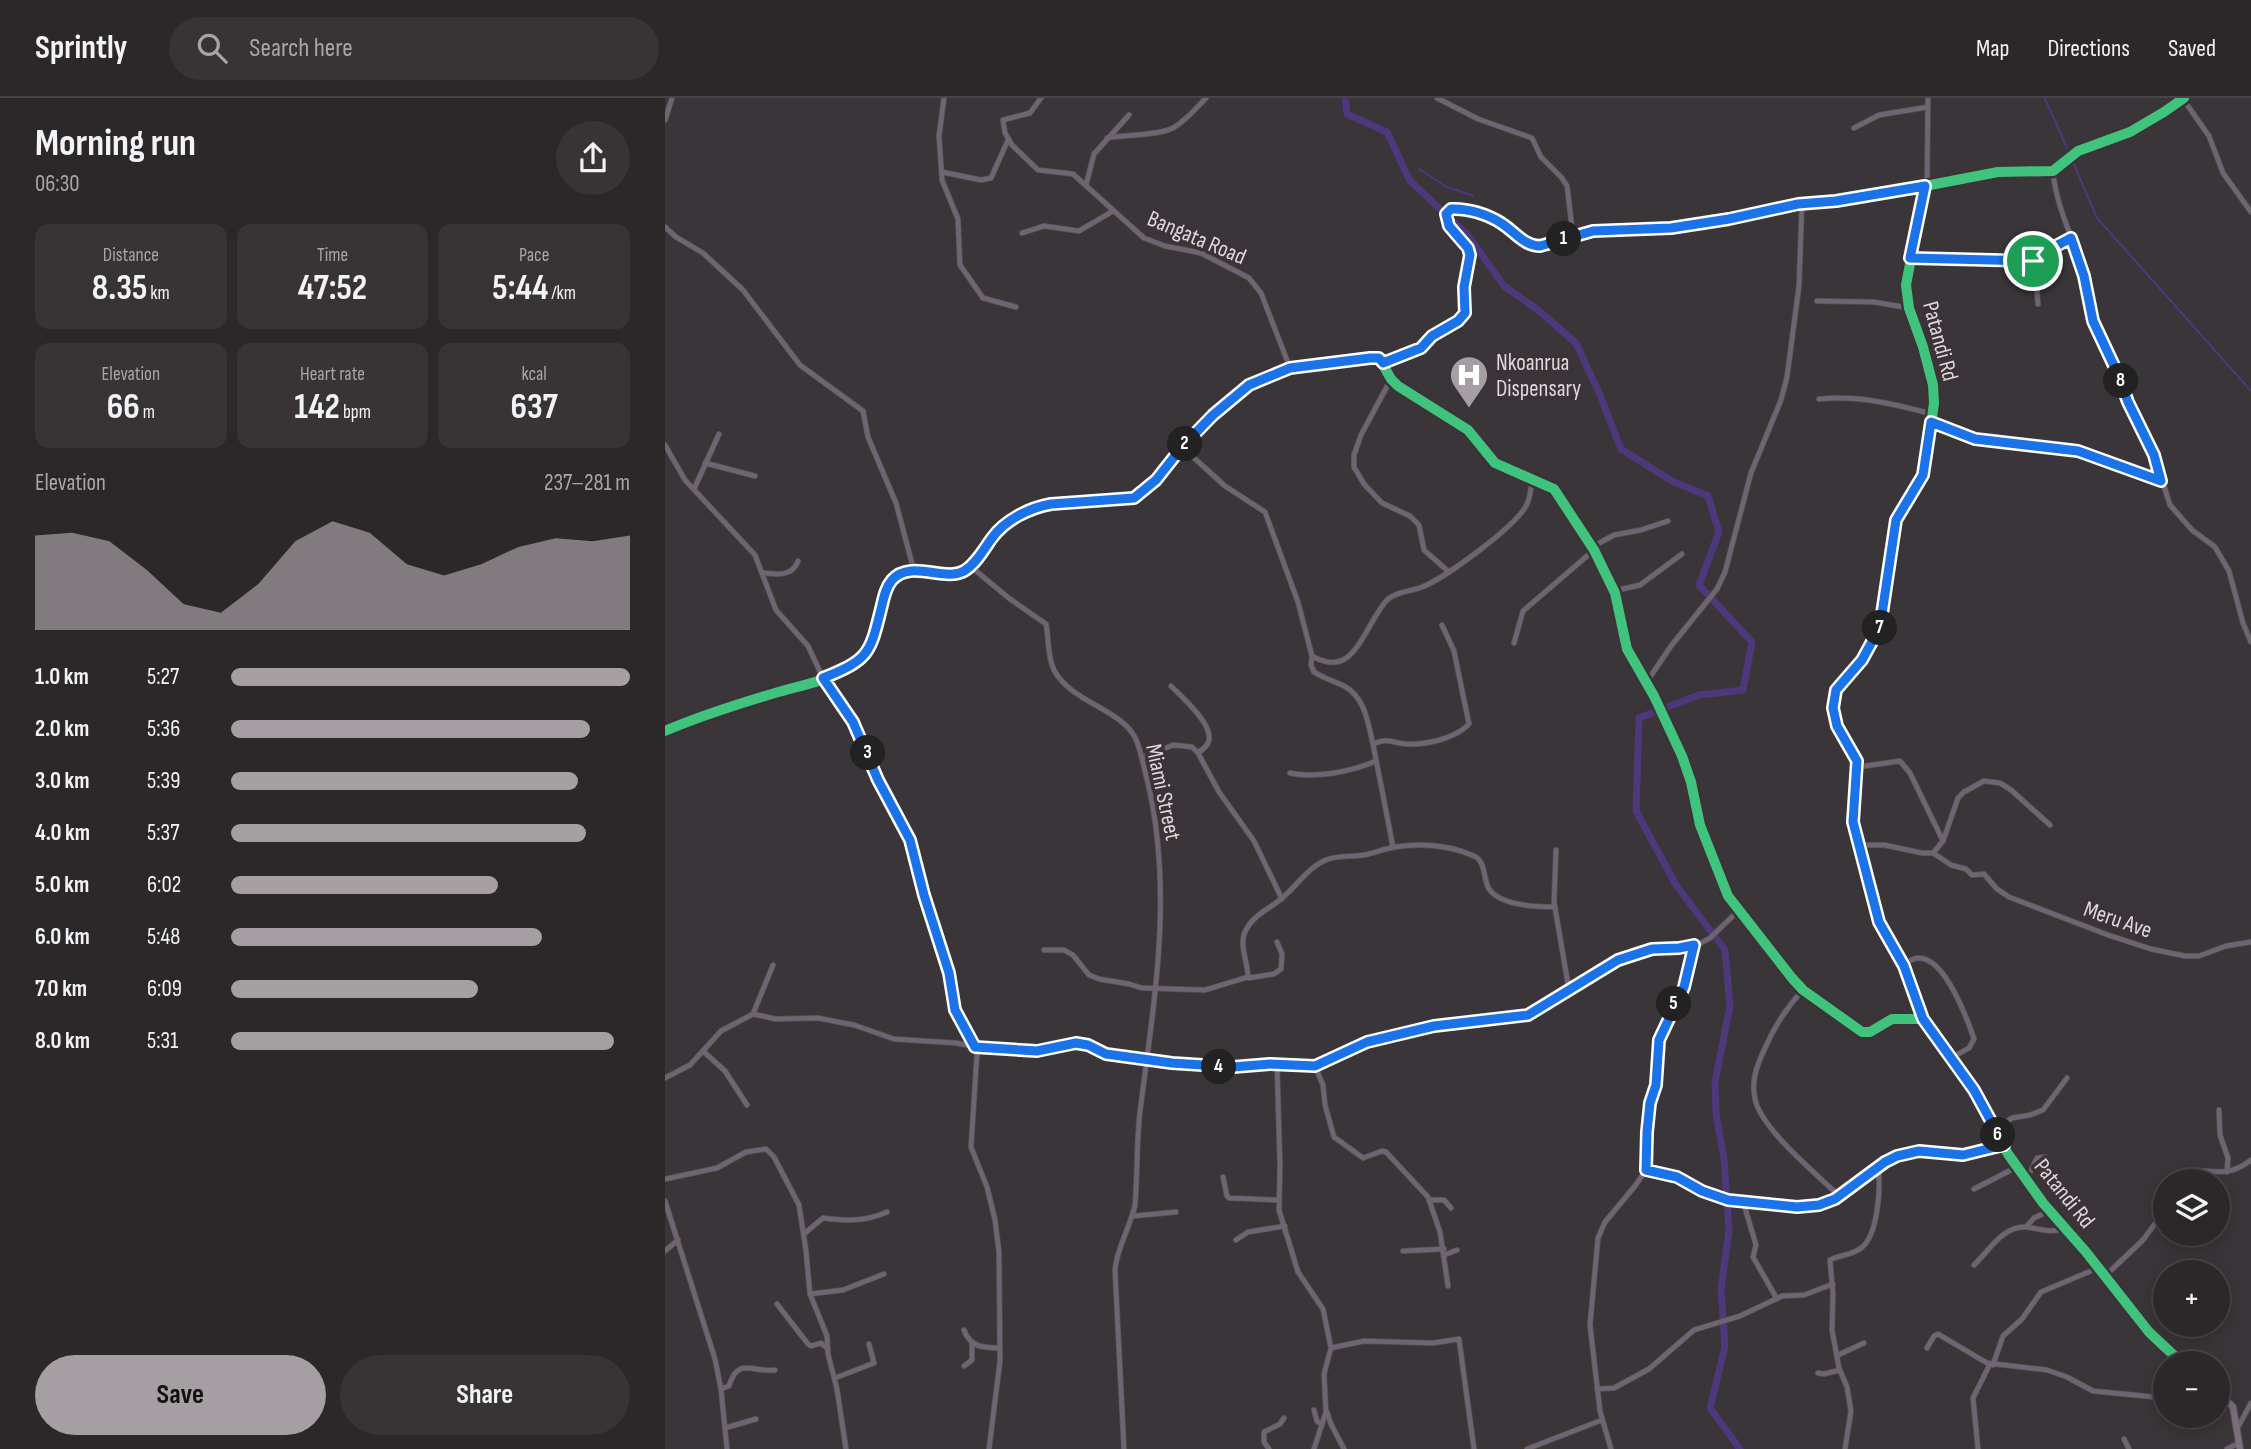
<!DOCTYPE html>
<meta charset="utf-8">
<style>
body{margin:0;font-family:"Sofia Sans Condensed",sans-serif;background:#383436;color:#f1f3f6;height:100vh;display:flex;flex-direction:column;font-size:26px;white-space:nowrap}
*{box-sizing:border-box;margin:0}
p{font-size:23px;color:#a6a6a8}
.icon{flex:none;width:38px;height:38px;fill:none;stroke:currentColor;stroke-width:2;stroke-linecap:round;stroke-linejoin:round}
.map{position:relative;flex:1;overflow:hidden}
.sheet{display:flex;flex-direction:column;background:#2c282a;width:665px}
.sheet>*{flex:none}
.tools{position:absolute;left:1488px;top:1071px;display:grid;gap:14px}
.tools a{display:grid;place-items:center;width:77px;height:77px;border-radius:50%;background:#2c282a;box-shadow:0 4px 18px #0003,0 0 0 2px #484447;font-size:35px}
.pin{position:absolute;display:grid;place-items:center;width:60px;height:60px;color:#fff;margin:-30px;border:4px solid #fff;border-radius:50%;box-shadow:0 2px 7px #0007}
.km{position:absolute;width:35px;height:35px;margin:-18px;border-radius:50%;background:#222;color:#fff;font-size:19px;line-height:35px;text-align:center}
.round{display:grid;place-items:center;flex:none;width:74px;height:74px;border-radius:37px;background:#383436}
.overview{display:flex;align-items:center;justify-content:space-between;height:119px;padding:0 35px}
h1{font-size:38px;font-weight:700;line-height:52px}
.figures{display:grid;grid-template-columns:repeat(3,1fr);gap:10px;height:119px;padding:7px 35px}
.figures div{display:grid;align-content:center;border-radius:14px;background:#383436;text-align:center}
.figures b{font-size:35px;font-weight:700}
.figures small{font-size:19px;font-weight:400}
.figures p{font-size:19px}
.chart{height:196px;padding:14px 35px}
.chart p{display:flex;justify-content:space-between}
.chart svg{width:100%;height:126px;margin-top:7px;fill:#a59fa3;opacity:.7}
.action{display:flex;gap:14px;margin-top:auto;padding:14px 35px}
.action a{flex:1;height:80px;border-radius:42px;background:#a59fa3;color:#111;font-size:28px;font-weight:700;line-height:80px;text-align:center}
.action a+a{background:#383436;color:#f1f3f6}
ul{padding:0 35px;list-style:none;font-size:23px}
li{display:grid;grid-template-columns:112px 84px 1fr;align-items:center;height:52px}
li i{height:18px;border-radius:9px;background:#a59fa3}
header{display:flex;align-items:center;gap:42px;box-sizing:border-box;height:98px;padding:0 35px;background:#2c282a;border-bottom:2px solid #484447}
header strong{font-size:33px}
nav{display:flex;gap:38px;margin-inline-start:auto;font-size:24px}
.search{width:490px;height:63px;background:#383436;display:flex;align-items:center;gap:18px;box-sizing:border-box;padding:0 24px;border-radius:38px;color:#a6a6a8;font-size:26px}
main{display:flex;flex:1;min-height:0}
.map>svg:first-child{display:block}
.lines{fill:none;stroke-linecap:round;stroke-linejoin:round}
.stream{stroke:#4d387c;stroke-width:2}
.river{stroke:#4d387c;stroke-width:7}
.street-casing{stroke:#575356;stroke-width:6}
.secondary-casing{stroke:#575356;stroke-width:8}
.street{stroke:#6f6472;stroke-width:4.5}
.secondary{stroke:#7b6e7f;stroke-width:6}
.cycleway-casing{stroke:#3c3338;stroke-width:15}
.cycleway{stroke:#40c37c;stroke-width:10}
.route-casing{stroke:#fff;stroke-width:14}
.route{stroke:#1a73e8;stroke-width:9}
.labels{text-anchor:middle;stroke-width:7;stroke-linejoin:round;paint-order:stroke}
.street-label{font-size:23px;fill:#ded8dc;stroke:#3c3338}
.poi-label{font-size:23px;fill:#ded8dc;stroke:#3c3338;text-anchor:start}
</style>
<header>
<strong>Sprintly</strong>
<div class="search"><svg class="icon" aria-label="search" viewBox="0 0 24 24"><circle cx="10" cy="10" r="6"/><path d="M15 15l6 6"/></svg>Search here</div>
<nav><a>Map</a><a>Directions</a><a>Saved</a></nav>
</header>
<main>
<section class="sheet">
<div class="overview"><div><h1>Morning run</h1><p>06:30</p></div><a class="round"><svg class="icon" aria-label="share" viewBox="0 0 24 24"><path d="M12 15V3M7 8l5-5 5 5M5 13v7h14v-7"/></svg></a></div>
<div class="figures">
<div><p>Distance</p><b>8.35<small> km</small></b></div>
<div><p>Time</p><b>47:52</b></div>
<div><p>Pace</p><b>5:44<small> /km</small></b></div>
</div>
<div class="figures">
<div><p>Elevation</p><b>66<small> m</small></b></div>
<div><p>Heart rate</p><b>142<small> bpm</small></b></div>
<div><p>kcal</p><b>637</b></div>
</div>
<div class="chart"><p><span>Elevation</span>237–281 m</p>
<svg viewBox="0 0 160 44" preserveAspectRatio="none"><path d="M0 44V11L10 10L20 13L30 23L40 35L50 38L60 28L70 13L80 6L90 10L100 21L110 25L120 21L130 15L140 12L150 13L160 11V44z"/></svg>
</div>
<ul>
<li><b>1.0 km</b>5:27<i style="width:100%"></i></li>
<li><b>2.0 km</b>5:36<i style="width:90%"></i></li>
<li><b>3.0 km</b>5:39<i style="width:87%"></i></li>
<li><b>4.0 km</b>5:37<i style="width:89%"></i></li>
<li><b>5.0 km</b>6:02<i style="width:67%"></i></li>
<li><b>6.0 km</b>5:48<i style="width:78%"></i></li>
<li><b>7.0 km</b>6:09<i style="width:62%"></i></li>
<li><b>8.0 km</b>5:31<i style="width:96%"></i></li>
</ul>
<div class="action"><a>Save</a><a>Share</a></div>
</section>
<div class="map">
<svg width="1586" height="1351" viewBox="0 0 1586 1351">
<rect width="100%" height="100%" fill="#3a3538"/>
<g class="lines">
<!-- stream -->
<g class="stream">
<polyline points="1380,0 1405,57"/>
<polyline points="1407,62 1432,120 1586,293"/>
<polyline points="754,71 780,88 808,98"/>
</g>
<!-- river -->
<polyline class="river" points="680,0 682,16 722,34 745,83 802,136 839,188 873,212 911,245 935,297 956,351 1007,383 1043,398 1054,434 1034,487 1087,544 1078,592 1034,597 974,620 971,713 1011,787 1060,852 1065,908 1050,984 1051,1016 1059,1061 1064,1133 1056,1191 1060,1248 1045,1310 1075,1351"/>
<!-- street casing -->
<g class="street-casing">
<g id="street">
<polyline points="279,0 274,38 277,82 293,121 295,167 318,200 351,209"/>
<polyline points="376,0 365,15 338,22 340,35 347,47 373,72 408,76 479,140 500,148 536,155 584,180 596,195 625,270"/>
<polyline points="772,0 813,21 867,40 876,59 897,80 902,88 908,138"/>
<polyline points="1518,1 1544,38 1558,75 1586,114"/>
<polyline points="0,22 7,0"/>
<polyline points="1189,30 1214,17 1263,9"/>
<path d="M 442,40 C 459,37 496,37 508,30 C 521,23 531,10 541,0"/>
<path d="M 1388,73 C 1391,110 1409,141 1419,176 C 1425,197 1426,218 1434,239 L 1489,357 L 1505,407 L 1527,432 L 1550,449 L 1564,473 L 1578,525 L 1586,544"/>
<polyline points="277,74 316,82 326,80 343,42"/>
<polyline points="421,87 429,56 464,17"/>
<polyline points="1262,87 1263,0"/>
<polyline points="0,129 11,139 38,155 78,192 135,267 198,313 203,339 231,405 249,473"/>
<polyline points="357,135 379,128 414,133 448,113"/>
<polyline points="1246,160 1368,163"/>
<polyline points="1152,203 1209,204 1244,210"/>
<polyline points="1373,206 1369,161 1406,140"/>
<path d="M 718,265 L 756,250 L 767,238 L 793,223 L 800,215 L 799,189 L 805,157 L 803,151 L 782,124 L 781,116 L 786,111 C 824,107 841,137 871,149 L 927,133 L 1006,130 L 1064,121 L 1133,106 L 1184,101 L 1260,88"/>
<polyline points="726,281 696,337 689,357 689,369 699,386 717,405 745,418 754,427 759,452 784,474"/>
<path d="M 1154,301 C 1193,297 1229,306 1267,316"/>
<polyline points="1267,324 1315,341 1413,353 1496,383"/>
<polyline points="0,347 20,382 90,457 111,512 143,548 158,580 188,624 213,682 245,742 259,797 284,875 290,913 312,955 306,1049 322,1089 330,1122 334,1154 335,1263 324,1351"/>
<path d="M 517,349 L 560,388 L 600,414 L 633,504 L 647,558 C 655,563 668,567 678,562 C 696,553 707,518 722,502 C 732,493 745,494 757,489 C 779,481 853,427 862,406 C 866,398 866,389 867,380"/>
<polyline points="40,365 90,378"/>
<polyline points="29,391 54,336"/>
<polyline points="927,449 949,437 976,432 1003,423"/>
<path d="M 305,468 L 345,501 L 381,526 C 384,540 382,558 389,572 C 407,606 460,611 472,644 C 477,657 479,671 483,685 C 508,794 490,897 476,1006 C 471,1039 473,1073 470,1107 C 465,1130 452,1149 450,1172 L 459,1351"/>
<path d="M 99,475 C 113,477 128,478 133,463"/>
<polyline points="949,493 975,487 1017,456"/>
<polyline points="849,545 858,513 929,452"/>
<path d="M 647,558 L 646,567 L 649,574 C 658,580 669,583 679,588 C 700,599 703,625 708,646"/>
<polyline points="981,585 1006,548 1052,491 1060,474 1086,375 1116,302 1122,279 1134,188 1137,105"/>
<path d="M 506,588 C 517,599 547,625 544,642 C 543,648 538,651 533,655"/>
<path d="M 0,633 C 35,618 73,606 110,595 C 137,587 173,581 195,563 C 216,546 210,504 224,484 C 243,459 280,485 300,472 C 312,465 319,451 327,440 C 341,421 364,411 386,406 L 471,398 L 491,381 L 517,349 L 548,317 L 576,292 L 598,280 L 625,270 L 714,260 L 726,281 L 733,288 L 803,332 L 830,365 L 889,391 L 929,452 L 950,495 L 962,551 L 989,598 L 1017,658 L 1026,684 L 1035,727 L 1063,798 L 1127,880 L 1138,892 L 1197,934 L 1205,934 L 1227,921 L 1257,921"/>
<polyline points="477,660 508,647 527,649 533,655 554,694 589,743 617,801"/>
<polyline points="1193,669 1235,663 1245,675 1278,743"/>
<path d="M 625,675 C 651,681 688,673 711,663"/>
<polyline points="1194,747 1219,747 1257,755 1268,755 1278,743 1293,700 1299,694 1319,683 1335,685 1346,692 1385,727"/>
<path d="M 728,749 L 708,646 C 725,639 725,645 741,646 C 760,647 790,641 804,626 L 789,553 L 777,527"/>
<polyline points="891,752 889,804 904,892"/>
<polyline points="1268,755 1286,767 1301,771 1307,777 1319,776 1332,791 1344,799 1443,837 1486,851 1520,858 1534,858 1561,848 1586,844"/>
<path d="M 379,852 L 399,852 L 408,857 L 424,877 L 434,881 L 464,886 L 477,890 L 540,892 L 583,879 C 583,864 573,846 581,832 C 589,816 605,811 617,800 C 632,788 643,769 661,762 C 672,757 687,759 699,757 C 709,755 719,751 730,749 C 757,745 784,747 809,758 C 821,763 818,781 824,791 C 836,808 871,809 890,809"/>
<path d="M 1238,866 C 1243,864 1248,860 1254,860 C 1280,860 1302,920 1309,941 L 1304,950 L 1286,960"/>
<polyline points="584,880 609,876 616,871 617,856 612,844"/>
<path d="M 1138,892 C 1121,910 1110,927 1100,950 C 1092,967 1086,982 1090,1001 C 1096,1031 1152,1076 1174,1098"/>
<polyline points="88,916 108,867"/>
<polyline points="38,953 60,973 82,1007"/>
<polyline points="612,966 615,1068 614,1112 633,1174 658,1211 666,1250 659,1276 661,1314 649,1351"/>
<polyline points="650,968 658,987 660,1007 669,1039 698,1060 717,1053 721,1054 763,1099 775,1134 783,1188"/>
<polyline points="0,980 25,967 56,933 88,916 111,921 153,920 189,927 229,941 291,945 323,951 372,953 410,945 423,947 443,956 507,965 568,969 605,966 650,968 702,944 769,928 863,917 961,859 987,851 1014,850 1036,845 1045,840 1073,813"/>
<polyline points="1554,1012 1555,1037 1563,1060 1562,1074"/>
<polyline points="1330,1031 1347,1020 1365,1017 1378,1012 1402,980"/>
<polyline points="981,1072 1012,1079 1036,1093 1063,1102 1142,1109 1162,1105 1170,1101 1220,1064 1232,1058 1254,1053 1298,1057 1338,1047"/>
<polyline points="1359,1078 1366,1073 1372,1060 1381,1059"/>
<polyline points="558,1079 562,1098 564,1100 614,1102"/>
<polyline points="0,1081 52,1070 81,1054 101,1051 109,1059 134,1107 141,1153 145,1196 162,1238 163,1256 172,1291 181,1351"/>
<path d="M 1517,1083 L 1525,1072 C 1550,1073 1564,1079 1586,1062"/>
<polyline points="1309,1091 1352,1069"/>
<polyline points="764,1102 779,1102 786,1110"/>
<polyline points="0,1103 50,1261 56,1291 62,1351"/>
<polyline points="1078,1103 1091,1147 1088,1159 1112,1201"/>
<polyline points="468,1118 511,1114"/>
<polyline points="1361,1129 1369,1120 1384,1113"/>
<path d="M 140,1135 L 158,1120 C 182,1123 199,1124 222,1114"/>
<polyline points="571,1142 583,1134 620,1128"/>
<polyline points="0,1153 13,1142"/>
<polyline points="738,1153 779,1151"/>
<polyline points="779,1157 792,1152"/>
<path d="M 1309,1167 C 1324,1153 1337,1128 1361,1129 C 1375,1131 1385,1135 1399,1131"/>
<polyline points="1440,1178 1478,1142 1500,1112"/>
<polyline points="145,1196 178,1192 219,1176"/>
<polyline points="112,1206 143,1246 146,1248 156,1245 163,1251"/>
<path d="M 299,1232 C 305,1249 318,1250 335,1250"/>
<polyline points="666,1250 699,1243 768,1245 794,1241 809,1351"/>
<polyline points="1262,1250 1269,1238 1273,1236 1322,1265 1382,1272 1402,1279 1428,1293 1500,1300"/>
<polyline points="1173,1257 1199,1245"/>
<polyline points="1328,1267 1338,1238 1357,1221 1376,1194 1433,1170"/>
<polyline points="299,1268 307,1262 307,1246"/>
<polyline points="1153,1275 1159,1276 1175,1272"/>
<polyline points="170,1280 209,1265 204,1246"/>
<path d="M 56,1291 L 64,1288 C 73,1258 88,1275 110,1272"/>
<polyline points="932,1291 949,1290 984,1271 1029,1232 1075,1218 1117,1198 1139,1197 1168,1186"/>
<polyline points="1552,1304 1565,1305"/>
<polyline points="649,1312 652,1323 657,1327"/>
<polyline points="662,1314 666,1326 679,1351"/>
<polyline points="1573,1329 1586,1305"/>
<polyline points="60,1330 91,1321"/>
<polyline points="1459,1341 1464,1351"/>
<polyline points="604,1351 599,1344 599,1334 615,1326 619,1320"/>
<polyline points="862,1351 937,1322"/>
<polyline points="946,1351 935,1313 925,1227 933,1140 940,1124 970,1088 981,1072 982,1034 985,1005 991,987 994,942 1019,889 1029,847"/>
<path d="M 1180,1351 L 1186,1313 L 1182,1289 L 1174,1270 L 1167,1232 L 1168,1196 L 1165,1162 C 1174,1157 1188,1157 1196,1150 C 1213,1138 1216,1089 1213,1070"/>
<polyline points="1313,1351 1308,1300 1325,1266"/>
<polyline points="1562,1351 1574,1345"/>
</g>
</g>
<!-- secondary casing -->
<g class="secondary-casing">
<g id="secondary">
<polyline points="1517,1265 1484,1234 1421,1154 1378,1105 1343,1056 1309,992 1257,921 1239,868 1214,824 1189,728 1192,663 1172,628 1168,600 1171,592 1197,562 1215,529 1231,422 1256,381 1261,363 1269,305 1268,287 1258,249 1244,210 1241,187 1260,88 1333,74 1388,73 1413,53 1465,34 1499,14 1519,0"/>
<polyline points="1552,1292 1568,1309 1575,1351"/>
</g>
</g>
<!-- street -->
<use href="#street" class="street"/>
<!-- secondary -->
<use href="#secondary" class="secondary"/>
<!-- cycleway casing -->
<g class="cycleway-casing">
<g id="cycleway">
<path d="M 0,633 C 35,618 73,606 110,595 C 137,587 173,581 195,563 C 216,546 210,504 224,484 C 243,459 280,485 300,472 C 312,465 319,451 327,440 C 341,421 364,411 386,406 L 471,398 L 491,381 L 517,349 L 548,317 L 576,292 L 598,280 L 625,270 L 714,260 L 726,281 L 733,288 L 803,332 L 830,365 L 889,391 L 929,452 L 950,495 L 962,551 L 989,598 L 1017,658 L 1026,684 L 1035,727 L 1063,798 L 1127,880 L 1138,892 L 1197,934 L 1205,934 L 1227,921 L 1257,921"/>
<polyline points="1517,1265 1484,1234 1421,1154 1378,1105 1343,1056 1309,992 1257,921 1239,868 1214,824 1189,728 1192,663 1172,628 1168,600 1171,592 1197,562 1215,529 1231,422 1256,381 1261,363 1269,305 1268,287 1258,249 1244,210 1241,187 1260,88 1333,74 1388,73 1413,53 1465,34 1499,14 1519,0"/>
</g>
</g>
<!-- cycleway -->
<use href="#cycleway" class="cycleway"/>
</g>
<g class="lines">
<!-- route casing -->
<g class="route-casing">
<path id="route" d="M 1260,88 L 1245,160 L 1368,163 L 1370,159 L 1406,140 L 1419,178 L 1428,223 L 1451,272 L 1463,304 L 1489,357 L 1496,383 L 1413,353 L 1310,341 L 1266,324 L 1258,377 L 1231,422 L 1215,529 L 1197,562 L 1171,592 L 1168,610 L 1172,628 L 1192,663 L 1188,724 L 1214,824 L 1239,868 L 1258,921 L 1309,992 L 1339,1047 L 1298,1057 L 1254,1053 L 1232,1058 L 1220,1064 L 1170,1101 L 1154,1107 L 1132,1109 L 1063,1102 L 1037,1093 L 1012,1079 L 981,1072 L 982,1034 L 985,1005 L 991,987 L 994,942 L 1019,889 L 1029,847 L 1014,850 L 987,851 L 953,862 L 863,917 L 769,928 L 702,944 L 650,968 L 605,966 L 568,969 L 507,965 L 441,956 L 423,947 L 411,945 L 372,953 L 310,949 L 290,912 L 284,875 L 259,797 L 245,742 L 213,682 L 188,624 L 158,580 C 205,561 205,556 217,507 C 219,498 221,489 227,482 C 246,461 279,484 299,473 C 311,466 319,451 327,440 C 340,422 364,410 386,406 L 469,400 L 491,382 L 517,349 L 548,317 L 584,287 L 625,270 L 705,260 L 714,260 L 718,265 L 756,250 L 767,238 L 793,223 L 800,215 L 799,189 L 805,157 L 803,150 L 784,128 L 781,116 L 786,111 C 802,110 822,116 836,125 C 849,133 859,148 875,148 L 928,133 L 1006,130 L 1064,121 L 1133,106 L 1171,103 Z"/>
</g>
<!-- route -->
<use href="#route" class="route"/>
</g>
<!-- icons -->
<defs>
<g id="hospital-pin" transform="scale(2.0125)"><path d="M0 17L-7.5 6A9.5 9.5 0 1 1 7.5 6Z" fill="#a59fa3" stroke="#3c3338"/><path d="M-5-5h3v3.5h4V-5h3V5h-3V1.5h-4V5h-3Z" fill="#fff"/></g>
</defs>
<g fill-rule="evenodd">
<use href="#hospital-pin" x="804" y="277"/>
</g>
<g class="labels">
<!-- street labels -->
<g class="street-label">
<text transform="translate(532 139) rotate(23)" y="8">Bangata Road</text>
<text transform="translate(1276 243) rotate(75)" y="8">Patandi Rd</text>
<text transform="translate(499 694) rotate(78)" y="8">Miami Street</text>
<text transform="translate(1453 821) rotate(19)" y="8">Meru Ave</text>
<text transform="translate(1400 1095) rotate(51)" y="8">Patandi Rd</text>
</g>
<!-- poi labels -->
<g class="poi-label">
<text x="831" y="272">Nkoanrua<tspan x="831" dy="26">Dispensary</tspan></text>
</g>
</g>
</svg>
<div class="tools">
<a><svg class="icon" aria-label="layers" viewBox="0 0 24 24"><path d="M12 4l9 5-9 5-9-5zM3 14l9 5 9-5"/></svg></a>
<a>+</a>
<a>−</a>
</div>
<div class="pin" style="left:1368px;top:163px;background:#1e9e55"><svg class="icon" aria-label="arrive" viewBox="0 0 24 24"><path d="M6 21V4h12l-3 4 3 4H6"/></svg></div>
<b class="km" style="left:899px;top:141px">1</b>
<b class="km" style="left:520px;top:346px">2</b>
<b class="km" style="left:203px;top:655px">3</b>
<b class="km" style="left:554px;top:969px">4</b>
<b class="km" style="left:1009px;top:906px">5</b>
<b class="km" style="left:1333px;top:1037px">6</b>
<b class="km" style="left:1215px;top:530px">7</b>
<b class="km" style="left:1456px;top:283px">8</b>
</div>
</main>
